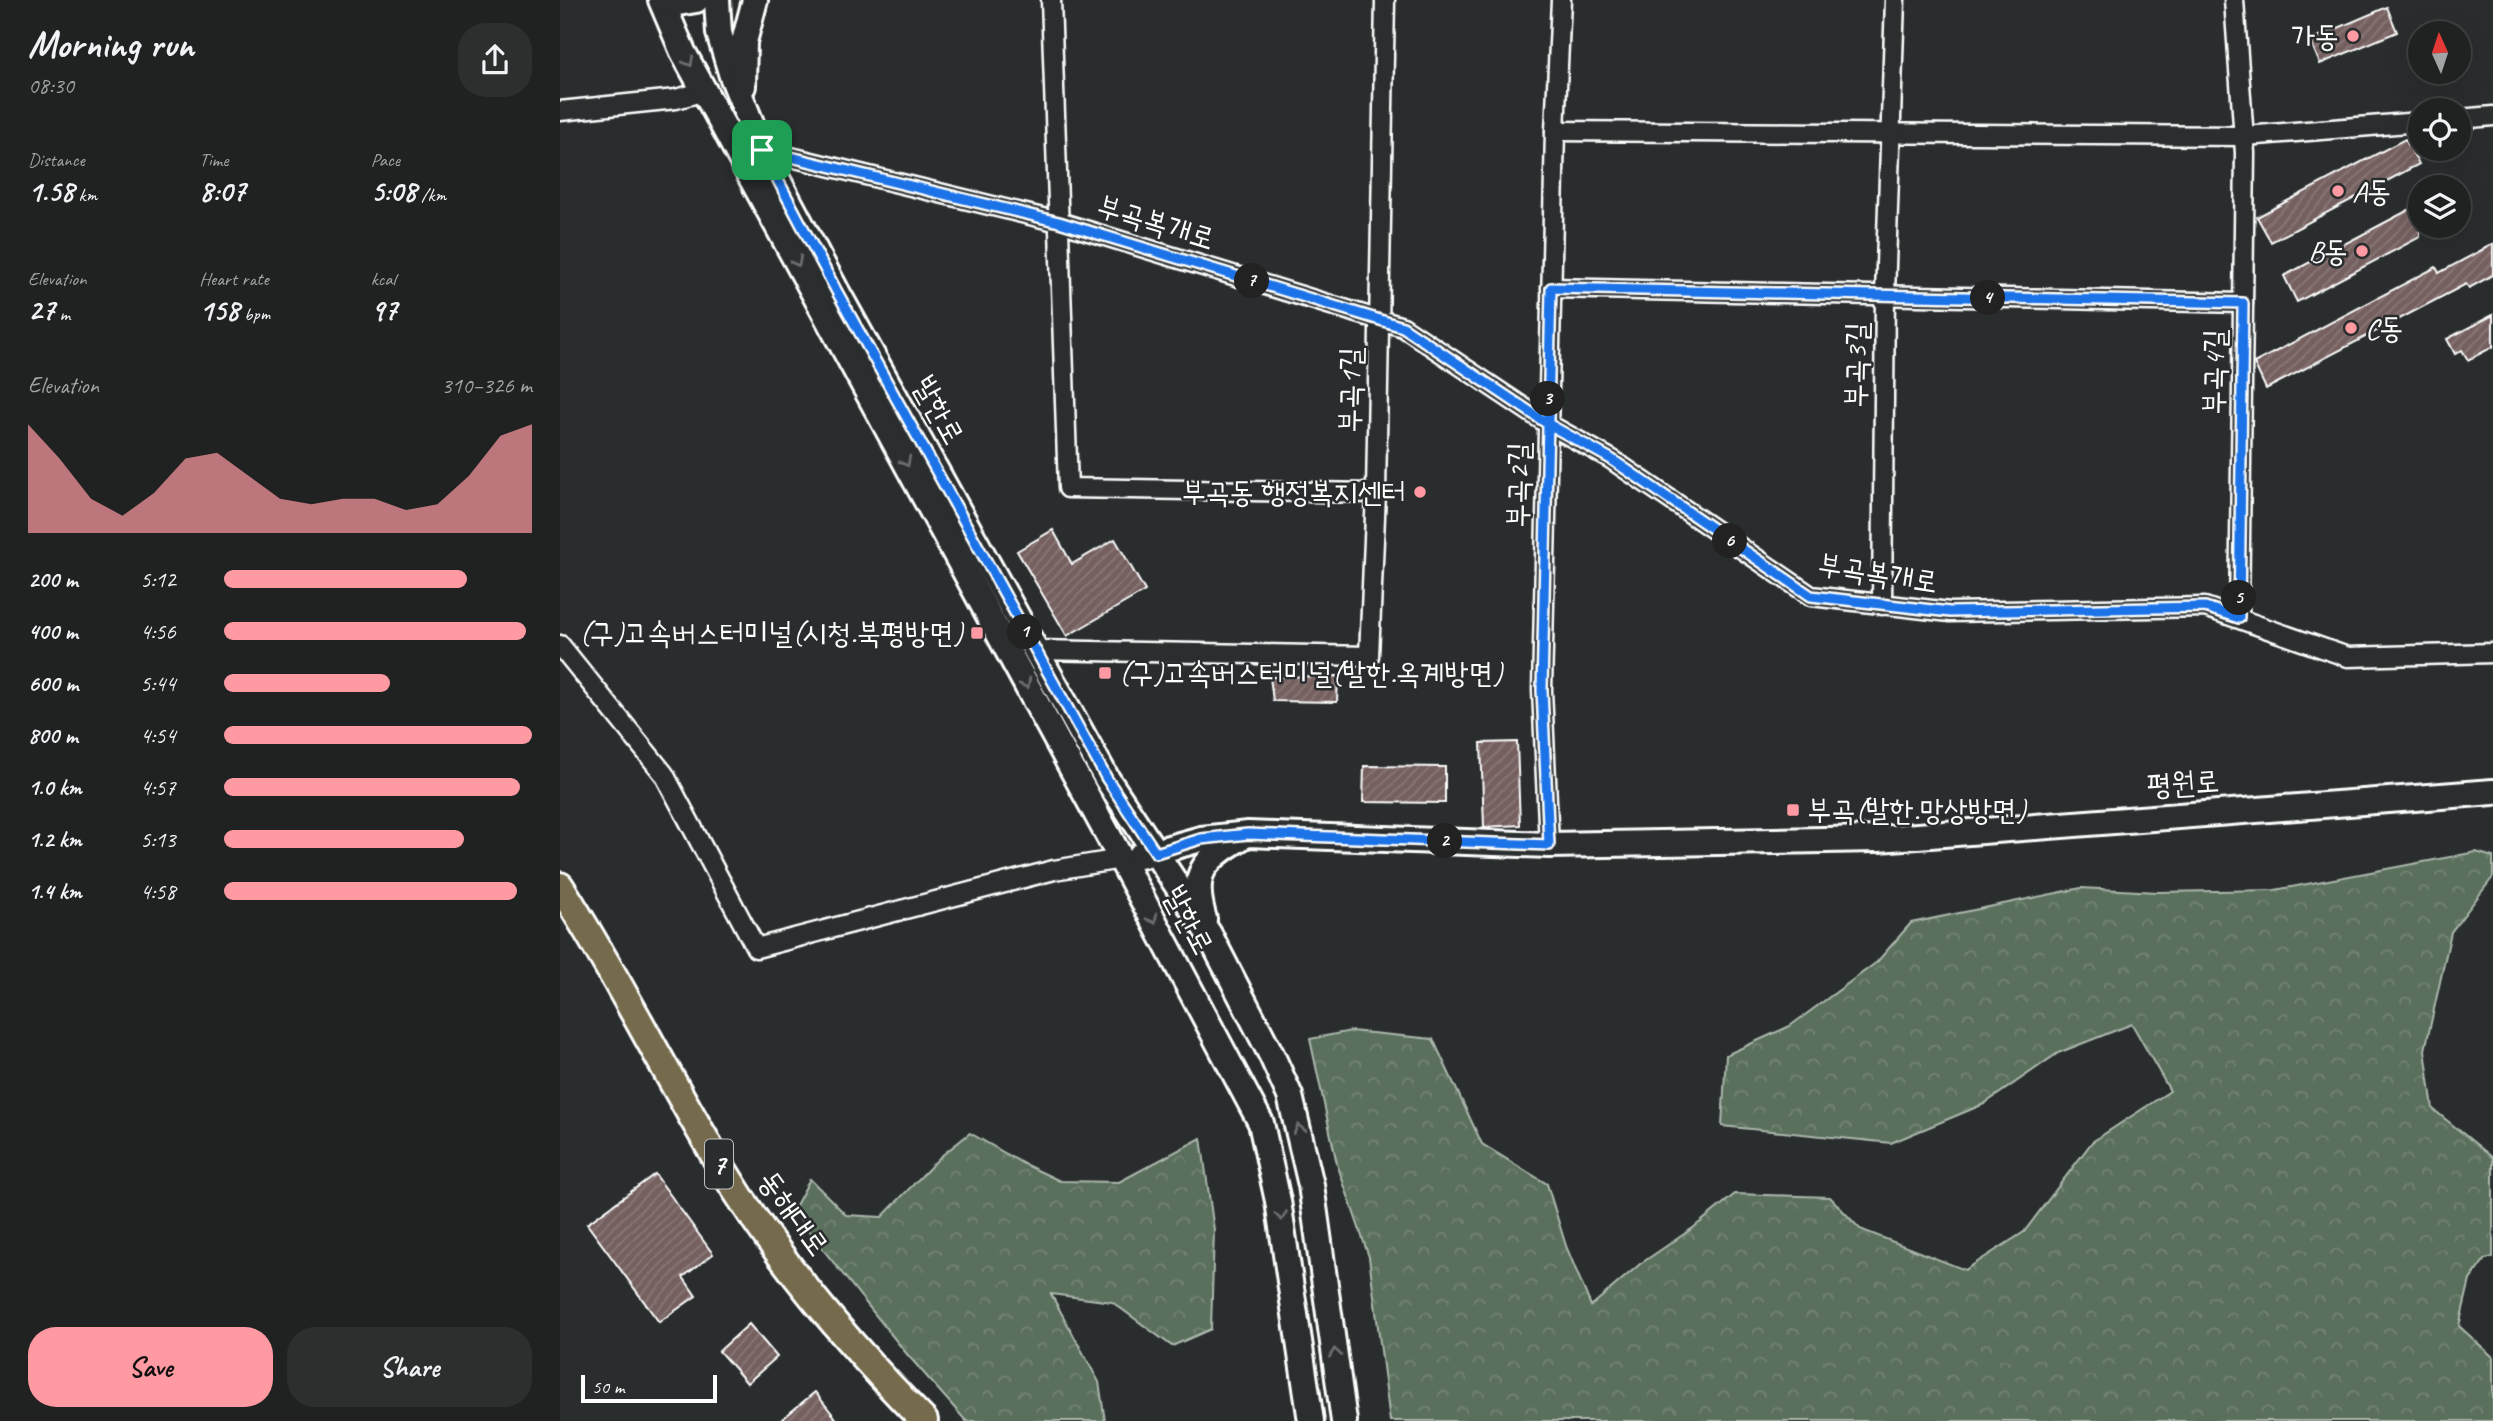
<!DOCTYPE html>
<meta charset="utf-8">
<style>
body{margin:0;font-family:Caveat,"Poor Story",sans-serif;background:#2d2f2f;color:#f1f3f6;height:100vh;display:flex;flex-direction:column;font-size:26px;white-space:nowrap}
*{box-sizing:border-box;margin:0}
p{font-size:23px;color:#a2a4a5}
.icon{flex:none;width:38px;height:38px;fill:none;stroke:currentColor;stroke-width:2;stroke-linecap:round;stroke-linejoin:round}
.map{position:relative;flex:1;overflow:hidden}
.details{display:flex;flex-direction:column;background:#202222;width:560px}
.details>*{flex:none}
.needle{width:46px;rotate:357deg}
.buttons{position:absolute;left:1848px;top:21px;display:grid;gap:14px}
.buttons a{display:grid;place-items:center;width:63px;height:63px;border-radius:50%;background:#202222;box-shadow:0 7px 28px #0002,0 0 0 2px #3d3f40;font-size:35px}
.scale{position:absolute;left:21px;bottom:18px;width:136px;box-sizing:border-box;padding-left:7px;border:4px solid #fff;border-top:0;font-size:19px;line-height:24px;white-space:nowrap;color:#fff;-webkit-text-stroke:5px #2a2d2e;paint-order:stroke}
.pin{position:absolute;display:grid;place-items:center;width:60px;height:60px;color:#fff;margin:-30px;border-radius:14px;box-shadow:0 4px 10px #0006}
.km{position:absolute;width:35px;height:35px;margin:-18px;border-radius:50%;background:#222;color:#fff;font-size:19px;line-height:35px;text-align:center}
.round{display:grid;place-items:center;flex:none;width:74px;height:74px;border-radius:28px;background:#2d2f2f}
.summary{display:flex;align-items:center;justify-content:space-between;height:119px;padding:0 28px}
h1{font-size:38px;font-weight:800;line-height:52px}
.metrics{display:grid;grid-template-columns:repeat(3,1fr);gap:10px;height:119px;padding:7px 28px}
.metrics div{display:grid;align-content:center}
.metrics b{font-size:30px;font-weight:800}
.metrics small{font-size:19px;font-weight:400}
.metrics p{font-size:19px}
.chart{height:196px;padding:14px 28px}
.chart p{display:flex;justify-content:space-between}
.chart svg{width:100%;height:126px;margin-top:7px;fill:#ff9aa2;opacity:.7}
.cta{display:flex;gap:14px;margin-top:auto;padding:14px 28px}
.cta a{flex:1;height:80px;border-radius:28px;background:#ff9aa2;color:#111;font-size:28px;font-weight:800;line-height:80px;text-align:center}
.cta a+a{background:#2d2f2f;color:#f1f3f6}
ul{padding:0 28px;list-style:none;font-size:23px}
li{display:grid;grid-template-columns:112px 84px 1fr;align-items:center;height:52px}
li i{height:18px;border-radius:9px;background:#ff9aa2}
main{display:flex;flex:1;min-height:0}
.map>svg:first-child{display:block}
.forest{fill:url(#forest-crowns);stroke:#acb8ae;stroke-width:2}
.building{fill:url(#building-hatch);stroke:#fff;stroke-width:2}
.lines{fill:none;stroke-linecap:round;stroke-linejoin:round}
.street-casing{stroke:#fff;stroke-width:23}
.secondary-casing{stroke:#fff;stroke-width:30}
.primary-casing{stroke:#fff;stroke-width:32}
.street{stroke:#2a2d2e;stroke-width:18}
.secondary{stroke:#2a2d2e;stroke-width:24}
.primary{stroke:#746b4b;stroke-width:26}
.oneway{stroke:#6a6c6d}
.route-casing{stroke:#fff;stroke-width:14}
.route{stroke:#1a73e8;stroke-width:9}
.poi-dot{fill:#ff9aa2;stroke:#2a2d2e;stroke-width:2.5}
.labels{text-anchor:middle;stroke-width:5;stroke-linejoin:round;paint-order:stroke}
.shield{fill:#2a2d2e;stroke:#bfc0c0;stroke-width:2}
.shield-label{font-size:28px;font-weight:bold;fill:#fff}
.poi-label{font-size:30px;fill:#fff;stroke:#2a2d2e;text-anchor:end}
.street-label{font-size:30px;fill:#fff;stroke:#2a2d2e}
</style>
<main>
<section class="details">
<div class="summary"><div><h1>Morning run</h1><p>08:30</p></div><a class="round"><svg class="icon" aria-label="share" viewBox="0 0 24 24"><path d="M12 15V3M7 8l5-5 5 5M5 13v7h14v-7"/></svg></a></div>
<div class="metrics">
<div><p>Distance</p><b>1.58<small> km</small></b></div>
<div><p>Time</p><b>8:07</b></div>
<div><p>Pace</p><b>5:08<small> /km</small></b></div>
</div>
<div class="metrics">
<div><p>Elevation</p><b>27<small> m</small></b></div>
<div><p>Heart rate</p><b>158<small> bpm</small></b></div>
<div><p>kcal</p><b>97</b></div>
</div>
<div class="chart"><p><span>Elevation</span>310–326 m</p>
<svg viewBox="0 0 160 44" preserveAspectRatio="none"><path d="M0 44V6L10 18L20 32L30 38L40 30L50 18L60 16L70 24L80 32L90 34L100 32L110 32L120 36L130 34L140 24L150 10L160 6V44z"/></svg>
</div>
<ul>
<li><b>200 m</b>5:12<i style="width:79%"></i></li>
<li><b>400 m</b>4:56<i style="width:98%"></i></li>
<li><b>600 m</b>5:44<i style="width:54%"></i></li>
<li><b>800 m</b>4:54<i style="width:100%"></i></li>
<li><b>1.0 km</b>4:57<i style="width:96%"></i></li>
<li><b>1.2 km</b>5:13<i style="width:78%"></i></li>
<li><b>1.4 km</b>4:58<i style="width:95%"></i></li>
</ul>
<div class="cta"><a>Save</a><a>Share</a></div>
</section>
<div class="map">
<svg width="1933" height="1421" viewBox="0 0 1933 1421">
<defs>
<pattern id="forest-crowns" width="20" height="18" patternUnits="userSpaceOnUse" patternTransform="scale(1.75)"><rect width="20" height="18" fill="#5a705c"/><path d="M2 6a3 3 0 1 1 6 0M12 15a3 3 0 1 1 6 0" fill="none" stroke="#738574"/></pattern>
<pattern id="building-hatch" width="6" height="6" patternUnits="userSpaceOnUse" patternTransform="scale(1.75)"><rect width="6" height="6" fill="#74605f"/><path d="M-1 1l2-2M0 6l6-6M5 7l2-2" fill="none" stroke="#897877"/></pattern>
</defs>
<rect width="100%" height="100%" fill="#2a2d2e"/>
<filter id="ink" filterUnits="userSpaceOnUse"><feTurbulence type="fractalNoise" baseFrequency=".0143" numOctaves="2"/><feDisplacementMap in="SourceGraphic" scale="14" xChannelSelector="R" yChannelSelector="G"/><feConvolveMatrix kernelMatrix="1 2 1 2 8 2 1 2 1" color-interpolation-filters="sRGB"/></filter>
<g filter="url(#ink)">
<!-- forest -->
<g class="forest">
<polygon points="1916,852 1933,857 1933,877 1891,932 1865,1050 1873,1109 1933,1158 1933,1257 1925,1259 1910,1280 1899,1326 1933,1357 1933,1421 830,1421 809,1257 777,1164 750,1039 791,1031 873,1039 922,1144 987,1184 1006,1246 1031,1306 1080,1264 1133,1228 1175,1194 1270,1197 1300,1229 1405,1270 1464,1232 1532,1142 1610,1091 1572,1024 1498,1053 1424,1104 1331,1143 1162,1126 1166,1055 1230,1026 1317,962 1351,923 1521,888 1598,892 1715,890"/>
<polygon points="410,1133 462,1163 500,1181 559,1182 641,1138 654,1230 651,1329 612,1346 552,1302 491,1294 539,1382 545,1421 406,1421 346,1353 245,1227 234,1209 250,1179 286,1215 322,1217 380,1157"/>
</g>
<!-- building -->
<g class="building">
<polygon points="1827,7 1837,32 1760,64 1750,40"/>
<polygon points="1845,139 1859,164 1711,242 1697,217"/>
<polygon points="1860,204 1860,237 1737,302 1724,276"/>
<polygon points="1933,244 1933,275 1909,288 1906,284 1706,389 1694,363 1876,267 1879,273"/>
<polygon points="1933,315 1933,347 1908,360 1902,350 1895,354 1887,339"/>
<polygon points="493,530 512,564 555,539 585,591 507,636 457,551"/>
<polygon points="778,676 777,702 713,701 710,677"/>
<polygon points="957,742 960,825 924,827 921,743"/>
<polygon points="804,766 885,767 885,803 803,802"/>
<polygon points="95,1174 153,1254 123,1277 136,1296 99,1322 27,1224"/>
<polygon points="189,1324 217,1357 187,1383 159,1351"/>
<polygon points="255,1392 278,1421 220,1421"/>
</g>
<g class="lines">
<!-- street casing -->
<g class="street-casing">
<g id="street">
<polyline points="491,0 508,488 816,493"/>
<polyline points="1674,0 1685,153 1679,618"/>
<polyline points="0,111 116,99 145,91"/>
<polyline points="1899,119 1933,116"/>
<polyline points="995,131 1685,136 1860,122"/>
<polyline points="202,150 499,222 843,327 988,424 1051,459 1251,596 1390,612 1645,607 1788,657 1933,653"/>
<polyline points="991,288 1683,303"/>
<polyline points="1322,605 1325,295 1335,0"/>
<polyline points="0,645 104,774 196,948 494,870 561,859"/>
<polyline points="476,650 809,656 816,493 825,0"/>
<polyline points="989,845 982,690 995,131 1001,0"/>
</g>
</g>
<!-- secondary casing -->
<g class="secondary-casing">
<g id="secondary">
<polyline points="101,0 123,52 561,859 701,1123 718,1201 751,1421"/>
<polyline points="104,0 118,3 136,0"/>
<polyline points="157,0 159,33 172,76 202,150 276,290 547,779 649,934 712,1056 730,1096 751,1185 784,1421"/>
<polyline points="183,86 184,42 195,0"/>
<polyline points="580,856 641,839 688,834 989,845 1318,839 1933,792"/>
<path d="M 644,919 C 630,873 643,860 682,837"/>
</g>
</g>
<!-- primary casing -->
<g class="primary-casing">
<path id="primary" d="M 0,886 C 58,977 106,1075 162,1168 C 216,1258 290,1346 364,1421"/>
</g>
<!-- street -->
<use href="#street" class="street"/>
<!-- secondary -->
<use href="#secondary" class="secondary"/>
<!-- primary -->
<use href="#primary" class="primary"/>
</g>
<!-- one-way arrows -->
<defs><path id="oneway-chevron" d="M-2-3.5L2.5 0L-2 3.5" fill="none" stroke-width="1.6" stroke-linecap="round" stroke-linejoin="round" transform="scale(1.75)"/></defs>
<g class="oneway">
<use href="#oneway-chevron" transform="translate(129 62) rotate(61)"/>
<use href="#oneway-chevron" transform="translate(237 262) rotate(62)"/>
<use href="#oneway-chevron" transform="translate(346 462) rotate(62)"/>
<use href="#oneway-chevron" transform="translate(466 684) rotate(62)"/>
<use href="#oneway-chevron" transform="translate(593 919) rotate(62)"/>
<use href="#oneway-chevron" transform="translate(739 1129) rotate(-105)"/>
<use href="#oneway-chevron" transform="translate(721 1216) rotate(81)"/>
<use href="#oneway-chevron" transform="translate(775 1353) rotate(-98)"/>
</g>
</g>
<g class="lines" filter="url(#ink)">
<!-- route casing -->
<g class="route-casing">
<polyline id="route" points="202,150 276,290 547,779 596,853 641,839 688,834 989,845 982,690 991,288 1683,303 1679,618 1645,607 1390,612 1251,596 1051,459 988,424 843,327 499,222 202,150"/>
</g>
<!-- route -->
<use href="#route" class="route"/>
</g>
<!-- markers -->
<g class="poi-dot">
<circle cx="1793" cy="36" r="7"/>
<circle cx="1778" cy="191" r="7"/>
<circle cx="1802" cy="251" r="7"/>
<circle cx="1791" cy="328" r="7"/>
<circle cx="860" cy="492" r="7"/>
<rect x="410" y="626" width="14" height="14" rx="3.5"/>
<rect x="538" y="666" width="14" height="14" rx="3.5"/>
<rect x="1226" y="803" width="14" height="14" rx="3.5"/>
</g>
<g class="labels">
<!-- shield labels -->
<rect class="shield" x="145" y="1139.5" width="28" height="49" rx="5"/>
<g class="shield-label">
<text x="159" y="1174">7</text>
</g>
<!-- poi labels -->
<g class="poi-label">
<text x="1779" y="46">가동</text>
<text x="1792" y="201" text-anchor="start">A동</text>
<text x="1788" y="261">B동</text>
<text x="1805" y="338" text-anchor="start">C동</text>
<text x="846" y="502">부곡동 행정복지센터</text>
<text x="403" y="643">(구)고속버스터미널(시청.북평방면)</text>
<text x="559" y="683" text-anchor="start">(구)고속버스터미널(발한.옥계방면)</text>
<text x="1247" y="820" text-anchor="start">부곡(발한.망상방면)</text>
</g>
<!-- street labels -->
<g class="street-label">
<text transform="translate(596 222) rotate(17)" y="10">부곡복개로</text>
<text transform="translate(1296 365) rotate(-89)" y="10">부곡3길</text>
<text transform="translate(1654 372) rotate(-89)" y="10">부곡4길</text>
<text transform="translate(790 390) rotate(-89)" y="10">부곡1길</text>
<text transform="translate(379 410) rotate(61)" y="10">발한로</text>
<text transform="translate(958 485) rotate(-89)" y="10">부곡2길</text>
<text transform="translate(1318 573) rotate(9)" y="10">부곡복개로</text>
<text transform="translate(1623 783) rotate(-4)" y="10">평원로</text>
<text transform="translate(629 920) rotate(62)" y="10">발한로</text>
<text transform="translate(234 1213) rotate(54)" y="10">동해대로</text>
</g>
</g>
</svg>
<div class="buttons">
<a><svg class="needle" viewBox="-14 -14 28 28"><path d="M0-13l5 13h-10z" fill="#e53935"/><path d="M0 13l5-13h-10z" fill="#a2a4a5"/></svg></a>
<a><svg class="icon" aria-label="locate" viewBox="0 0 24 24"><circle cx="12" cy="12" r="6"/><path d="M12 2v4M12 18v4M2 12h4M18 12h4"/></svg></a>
<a><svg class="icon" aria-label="layers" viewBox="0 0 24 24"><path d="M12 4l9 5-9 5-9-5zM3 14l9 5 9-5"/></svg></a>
</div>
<div class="scale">50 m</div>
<div class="pin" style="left:202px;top:150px;background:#1e9e55"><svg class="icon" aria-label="arrive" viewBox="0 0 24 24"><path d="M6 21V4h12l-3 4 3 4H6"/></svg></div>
<b class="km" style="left:465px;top:632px">1</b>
<b class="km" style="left:885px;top:841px">2</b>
<b class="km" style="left:988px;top:399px">3</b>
<b class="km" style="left:1428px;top:298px">4</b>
<b class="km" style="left:1679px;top:598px">5</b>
<b class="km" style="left:1170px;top:541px">6</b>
<b class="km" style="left:692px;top:281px">7</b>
</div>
</main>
